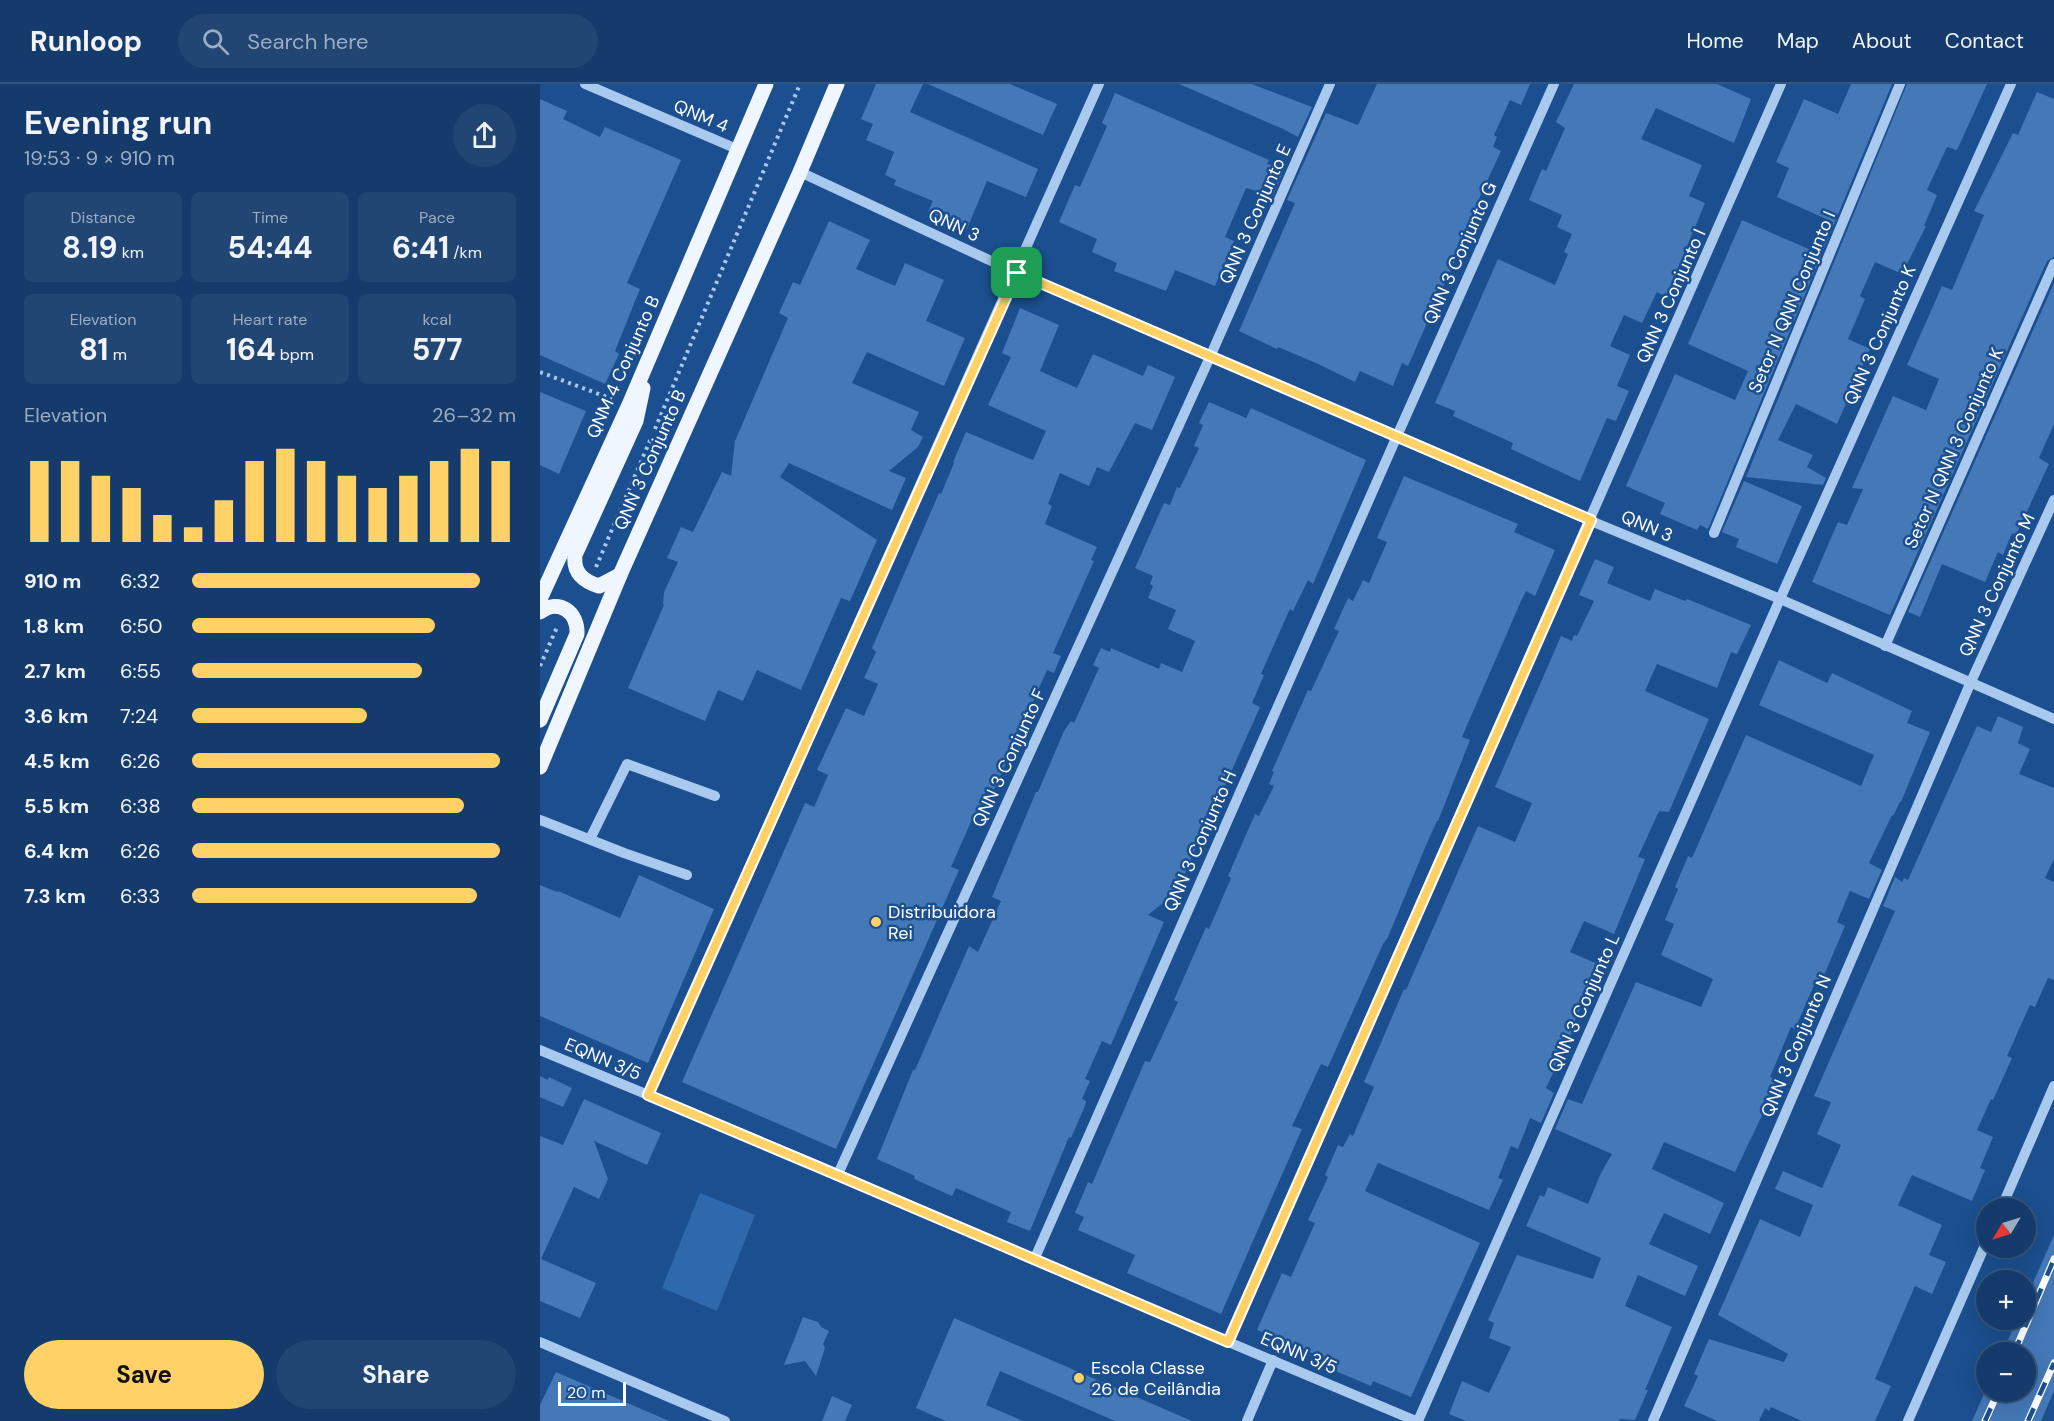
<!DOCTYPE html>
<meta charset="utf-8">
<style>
body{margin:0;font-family:"DM Sans",sans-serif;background:#214673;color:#f1f3f6;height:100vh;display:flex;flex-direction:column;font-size:22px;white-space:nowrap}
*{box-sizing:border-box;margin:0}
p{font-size:20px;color:#9dadc1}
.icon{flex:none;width:33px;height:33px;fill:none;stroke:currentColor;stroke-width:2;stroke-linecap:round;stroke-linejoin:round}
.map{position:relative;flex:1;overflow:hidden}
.side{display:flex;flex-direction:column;background:#143b6b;width:540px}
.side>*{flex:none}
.needle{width:39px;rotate:232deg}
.fabs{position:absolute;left:1436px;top:1114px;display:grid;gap:12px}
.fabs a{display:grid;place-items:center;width:60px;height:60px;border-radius:50%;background:#143b6b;box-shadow:0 6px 24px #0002,0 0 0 2px #33557e;font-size:30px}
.scale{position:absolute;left:18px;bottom:15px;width:68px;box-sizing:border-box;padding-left:6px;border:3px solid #fff;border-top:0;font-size:16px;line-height:21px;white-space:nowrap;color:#fff;-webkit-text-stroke:4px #1b4f8f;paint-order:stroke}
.pin{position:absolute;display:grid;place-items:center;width:51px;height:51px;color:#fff;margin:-26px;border-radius:12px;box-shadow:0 3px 9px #0006}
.round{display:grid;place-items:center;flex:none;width:63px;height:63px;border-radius:32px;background:#214673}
.summary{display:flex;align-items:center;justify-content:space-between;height:102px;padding:0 24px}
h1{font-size:33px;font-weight:700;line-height:45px}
.figures{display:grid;grid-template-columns:repeat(3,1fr);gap:9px;height:102px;padding:6px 24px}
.figures div{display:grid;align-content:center;border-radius:9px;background:#214673;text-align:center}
.figures b{font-size:30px;font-weight:700}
.figures small{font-size:16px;font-weight:400}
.figures p{font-size:16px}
.chart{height:168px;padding:12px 24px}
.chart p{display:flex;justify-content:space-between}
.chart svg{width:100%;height:108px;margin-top:6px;stroke:#ffd166;stroke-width:6}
.cta{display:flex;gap:12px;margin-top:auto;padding:12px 24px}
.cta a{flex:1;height:69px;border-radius:36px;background:#ffd166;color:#111;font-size:24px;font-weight:700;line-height:69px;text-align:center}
.cta a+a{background:#214673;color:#f1f3f6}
ul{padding:0 24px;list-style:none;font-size:20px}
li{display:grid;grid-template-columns:96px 72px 1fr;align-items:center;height:45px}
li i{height:15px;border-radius:8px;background:#ffd166}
header{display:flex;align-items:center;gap:36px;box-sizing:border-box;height:84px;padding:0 30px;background:#143b6b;border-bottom:2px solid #33557e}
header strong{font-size:28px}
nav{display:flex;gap:33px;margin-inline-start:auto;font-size:21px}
.search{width:420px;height:54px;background:#214673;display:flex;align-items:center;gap:15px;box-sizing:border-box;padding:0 21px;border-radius:33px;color:#9dadc1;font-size:22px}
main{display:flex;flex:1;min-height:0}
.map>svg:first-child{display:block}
.green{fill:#2e69ad}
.building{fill:#4478b7}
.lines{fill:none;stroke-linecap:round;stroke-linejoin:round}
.path{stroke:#a9c9ee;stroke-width:4;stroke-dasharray:3 4.5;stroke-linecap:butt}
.minor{stroke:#a9c9ee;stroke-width:10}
.major{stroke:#f0f6ff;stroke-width:15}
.rail-casing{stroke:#fff;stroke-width:7}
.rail{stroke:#1b4f8f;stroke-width:4.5;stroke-dasharray:14;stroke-linecap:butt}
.route-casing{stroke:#fff;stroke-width:12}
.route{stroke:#ffd166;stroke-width:8}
.poi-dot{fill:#ffd166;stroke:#1b4f8f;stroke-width:2}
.labels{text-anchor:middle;stroke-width:5;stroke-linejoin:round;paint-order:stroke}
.street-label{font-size:18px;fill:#fff;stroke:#1b4f8f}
.poi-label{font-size:18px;fill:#fff;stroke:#1b4f8f;text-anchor:start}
</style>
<header>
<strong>Runloop</strong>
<div class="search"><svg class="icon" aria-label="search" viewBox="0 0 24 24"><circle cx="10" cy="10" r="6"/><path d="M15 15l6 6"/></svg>Search here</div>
<nav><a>Home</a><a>Map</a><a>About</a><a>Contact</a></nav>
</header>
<main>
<section class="side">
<div class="summary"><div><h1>Evening run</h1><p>19:53 · 9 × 910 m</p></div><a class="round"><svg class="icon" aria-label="share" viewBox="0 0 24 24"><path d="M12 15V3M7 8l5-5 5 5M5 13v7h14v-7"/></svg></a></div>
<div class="figures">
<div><p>Distance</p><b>8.19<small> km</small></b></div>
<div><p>Time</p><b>54:44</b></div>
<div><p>Pace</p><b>6:41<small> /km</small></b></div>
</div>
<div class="figures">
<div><p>Elevation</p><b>81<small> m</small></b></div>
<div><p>Heart rate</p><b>164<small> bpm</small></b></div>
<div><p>kcal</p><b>577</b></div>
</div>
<div class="chart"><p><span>Elevation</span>26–32 m</p>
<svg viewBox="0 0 160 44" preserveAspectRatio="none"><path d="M5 44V11M15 44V11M25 44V17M35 44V22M45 44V33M55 44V38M65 44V27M75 44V11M85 44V6M95 44V11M105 44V17M115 44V22M125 44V17M135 44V11M145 44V6M155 44V11"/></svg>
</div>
<ul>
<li><b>910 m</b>6:32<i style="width:89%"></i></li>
<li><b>1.8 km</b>6:50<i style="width:75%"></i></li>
<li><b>2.7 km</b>6:55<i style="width:71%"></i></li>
<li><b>3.6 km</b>7:24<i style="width:54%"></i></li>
<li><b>4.5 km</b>6:26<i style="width:95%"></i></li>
<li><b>5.5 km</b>6:38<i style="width:84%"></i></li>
<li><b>6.4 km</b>6:26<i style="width:95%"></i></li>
<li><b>7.3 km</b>6:33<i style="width:88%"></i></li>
</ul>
<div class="cta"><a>Save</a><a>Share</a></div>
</section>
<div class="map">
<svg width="1514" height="1337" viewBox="0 0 1514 1337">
<rect width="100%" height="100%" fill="#1b4f8f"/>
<!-- green -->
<polygon class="green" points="160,1109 215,1131 177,1227 122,1204"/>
<!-- building -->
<g class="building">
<polygon points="336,0 383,0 370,28 498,85 486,113 447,97 427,145 388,128 393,117 354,101 356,96 345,91 354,68 326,56 333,40 321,35"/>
<polygon points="388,0 470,0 517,20 503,51"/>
<polygon points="639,0 712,0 772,23 758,53 743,45"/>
<polygon points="837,0 990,0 981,21 970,16 954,51 957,53 953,63 961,67 933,128 939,131 926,161 922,160 868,282 862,279 853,302 820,287 815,298 776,279 738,263 737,265 699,247 755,119 747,116 786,29 818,41"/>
<polygon points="1034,0 1177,0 1211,15 1194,59 1116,24 1101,55 1162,81 1149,112 1165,119 1126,213 1117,208 1102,239 1084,231 1070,262 1090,271 1077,302 1089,307 1076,337 1067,334 1040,397 971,365 973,359 913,332 915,327 895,319 958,175 1015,201 1028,170 1024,168 1032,150 1017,143 1022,131 989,116 1002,85 1006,87 1025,44 1016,38"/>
<polygon points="1311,0 1352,0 1168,445 1160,441 1157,446 1120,430 1125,419 1086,402 1135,290 1195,316 1208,287 1148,260 1202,136 1278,169 1293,138 1237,113 1249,84 1236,78 1264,15 1298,30"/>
<polygon points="1367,0 1447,0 1417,66 1407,63 1387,106 1397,111 1384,142 1386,142 1362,190 1335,178 1320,212 1325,215 1308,255 1330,265 1297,340 1256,320 1238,356 1273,371 1267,383 1286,394 1283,401 1206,393"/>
<polygon points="1497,8 1514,15 1514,173 1507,177 1350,531 1272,498 1298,438 1307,441 1323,405 1312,404 1353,312 1386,326 1399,295 1367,281 1402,202 1412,206 1444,131 1434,127 1473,49 1478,51"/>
<polygon points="575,9 729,76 727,80 744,85 733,112 706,104 685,153 694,157 675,202 635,186 626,207 574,187 577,179 552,168 557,155 519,138 535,101 540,103 567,42 562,39"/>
<polygon points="0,15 27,27 23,35 60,53 65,43 141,76 87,199 100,205 75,267 79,270 65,300 0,271"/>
<polygon points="289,137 330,156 316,185 355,202 365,179 404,196 386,237 425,254 404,302 327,268 312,299 379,328 371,346 383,353 378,363 349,387 366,394 352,426 249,379 240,393 337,456 310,517 301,514 261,606 217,586 203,617 178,606 165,637 88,604 124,521 123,520 124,508 138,478 127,474 141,443 153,448 182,388 191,392 195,357 248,234 239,229 253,198 260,201"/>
<polygon points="1514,199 1514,340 1499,374 1509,380 1476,451 1472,449 1463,471 1458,468 1445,498 1402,480 1380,533 1368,528"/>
<polygon points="480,224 519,241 500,287 537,304 553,270 603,292 608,281 635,293 612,346 595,339 569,388 557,383 549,402 520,389 508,420 512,422 505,440 557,463 551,476 554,477 513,569 521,572 514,589 507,586 454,706 448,703 436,732 434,731 411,783 419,786 296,1065 142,998 265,719 274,723 288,691 277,686 306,624 324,632 338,600 324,594 336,568 332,564 399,409 401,410 414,379 413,378 426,348 493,376 506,347 448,321 471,273 462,269"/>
<polygon points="0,308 46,327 19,390 0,381"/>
<polygon points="669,318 706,334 711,324 826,376 773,500 768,496 753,527 750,525 721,590 724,591 712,619 720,623 679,715 676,713 638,807 608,831 624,838 571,961 562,957 545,995 550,997 542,1015 546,1017 545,1022 531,1054 529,1053 490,1147 467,1138 471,1128 416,1104 412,1112 374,1095 375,1092 337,1075 373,986 375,986 429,862 438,868 461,817 452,813 496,708 498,708 524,647 531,637 534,639 559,584 553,581 561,564 570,568 571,564 619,585 621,579 642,588 655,557 628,545 636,526 608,514 613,502 610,500 613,492 595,484 624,419 630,421 637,403 640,404 659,364 654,362 663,341 659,339"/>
<polygon points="864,392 978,440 974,448 1015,466 995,512 986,507 981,517 922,653 930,656 898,737 897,737 887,759 848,853 843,860 788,983 781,980 752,1042 762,1045 681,1230 587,1189 595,1171 538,1146 544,1133 535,1129 548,1098 552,1100 605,977 610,978 638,918 634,916 666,843 669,845 691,794 688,792 715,730 719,732 734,702 729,700 734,688 732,687 768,606 771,607 799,547 794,545 808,514 813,517 823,496 829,499 847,458 837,454"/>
<polygon points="1204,397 1262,422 1237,480 1196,463 1199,455 1182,448"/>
<polygon points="1055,475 1074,483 1067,499 1110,517 1115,505 1145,517 1147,515 1211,541 1197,570 1191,568 1177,604 1117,580 1105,607 1169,635 1129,728 1119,727 1098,773 1105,775 1074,850 1044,837 1030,868 1060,881 1032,943 1034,944 1006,1004 1014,1009 1001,1039 990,1034 978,1065 971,1062 958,1094 963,1096 949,1126 838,1079 825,1107 940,1159 871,1313 833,1297 831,1302 791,1285 794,1278 717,1246 742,1189 751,1193 775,1139 768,1136 788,1093 785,1091 798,1061 803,1063 810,1050 813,1052 834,1003 824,998 864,905 866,906 938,742 975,758 992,719 955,703 1021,552 1032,557 1034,551 1037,552 1054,517 1039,511"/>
<polygon points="1239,576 1287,599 1292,589 1372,627 1367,639 1390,648 1361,718 1360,718 1353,732 1352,731 1329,779 1342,786 1329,815 1310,807 1297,838 1305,842 1279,903 1274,901 1255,945 1251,943 1230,993 1236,995 1225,1020 1227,1021 1195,1088 1124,1058 1112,1085 1184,1119 1170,1150 1124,1129 1109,1160 1158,1182 1145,1212 1098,1191 1085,1222 1132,1243 1105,1306 1108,1306 1095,1336 1080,1335 1079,1337 926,1337 909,1330 922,1297 949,1309 971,1263 949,1254 954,1239 948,1236 977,1171 1053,1195 1061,1174 986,1142 1000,1111 1004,1113 1008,1103 1048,1120 1061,1089 1072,1070 1015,1045 1028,1015 1042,1020 1096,898 1161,923 1173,895 1121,871 1134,840 1125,836 1138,805 1135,803 1148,772 1152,774 1206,651 1321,702 1334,671 1219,621"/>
<polygon points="1458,632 1483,643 1478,659 1490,665 1479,690 1514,704 1514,775 1505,794 1514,798 1514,896 1508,894 1495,923 1490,921 1467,972 1472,974 1453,1016 1451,1015 1437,1046 1453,1053 1440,1084 1445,1086 1432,1117 1372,1091 1358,1121 1402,1141 1389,1171 1406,1178 1392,1210 1375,1202 1335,1295 1351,1302 1335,1337 1262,1337 1231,1323 1229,1327 1225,1324 1219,1337 1177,1337 1144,1322 1158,1292 1154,1290 1169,1255 1244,1278 1248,1270 1178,1231 1220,1135 1260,1153 1273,1121 1235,1105 1243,1087 1282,1104 1301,1061 1277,1050 1291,1018 1274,1012 1355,827 1343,822 1355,793 1362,798 1364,794 1368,796 1437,642 1451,648"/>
<polygon points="99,791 174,825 108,979 0,932 0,801 17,808 18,807 80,834"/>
<polygon points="0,992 8,996 9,993 32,1004 23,1023 0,1013"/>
<polygon points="44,1015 121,1049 107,1081 54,1057 68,1095 59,1115 34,1103 1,1175 56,1199 40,1234 0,1217 0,1052 23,1061"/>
<polygon points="1514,1151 1514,1307 1501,1337 1432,1337 1445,1308 1485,1308 1485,1269 1462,1269 1477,1236 1485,1236 1485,1217"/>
<polygon points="263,1233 278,1238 281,1243 289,1247 283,1260 285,1264 276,1292 265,1277 244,1281"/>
<polygon points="414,1234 652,1337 575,1337 460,1287 446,1321 483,1337 406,1337 394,1332 376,1324"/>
<polygon points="16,1288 129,1337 0,1337 0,1321"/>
<polygon points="292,1312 312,1321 305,1337 282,1337"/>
</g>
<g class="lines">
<!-- path -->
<g class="path">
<polyline points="0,288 72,315"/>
<polyline points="115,345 260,0"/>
<polyline points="56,483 112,352"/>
<polyline points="0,582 18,541"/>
<polyline points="1485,1215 1486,1215"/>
</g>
<!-- minor -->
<g class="minor">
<polyline points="45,0 197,65"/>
<polyline points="260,88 477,189 1051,437 1240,515 1514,635"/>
<polyline points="1174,449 1360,0"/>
<polyline points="1345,562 1514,180"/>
<polyline points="0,736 84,769 147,791"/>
<polyline points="50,755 87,680 175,712"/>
<polyline points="0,966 298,1090 494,1176 876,1337"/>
<polyline points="108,1011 559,0"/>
<polyline points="298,1090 670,273 790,0"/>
<polyline points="1461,1125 1514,1002"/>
<polyline points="494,1176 857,352 1014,0"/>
<polyline points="0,1258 185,1337"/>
<polyline points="688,1258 1241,0"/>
<polyline points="707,1337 733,1276"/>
<polyline points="878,1337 1240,515 1471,0"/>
<polyline points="1113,1337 1430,600 1514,416"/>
<polyline points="1368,1337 1446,1159"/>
</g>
<!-- major -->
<g class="major">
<path d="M 80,491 L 59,502 C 43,497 33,489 35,471 L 96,337 L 103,304"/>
<polyline points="0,515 89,321 226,0"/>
<path d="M 0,528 C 19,514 38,528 37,550 L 0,636"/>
<polyline points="0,683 80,491 260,88 297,0"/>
</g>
<!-- rail casing -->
<g class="rail-casing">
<g id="rail">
<polyline points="1474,1269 1514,1175"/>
<polyline points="1445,1337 1458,1308"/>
<polyline points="1488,1337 1514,1279"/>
</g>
</g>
<!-- rail -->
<use href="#rail" class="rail"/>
</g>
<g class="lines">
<!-- route casing -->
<g class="route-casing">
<path id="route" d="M 477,189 L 1051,436 L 688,1258 C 495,1177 302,1092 108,1011 Z"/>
</g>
<!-- route -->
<use href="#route" class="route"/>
</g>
<!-- markers -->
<g class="poi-dot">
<circle cx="336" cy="838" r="6"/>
<circle cx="539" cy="1294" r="6"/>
</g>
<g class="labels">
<!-- street labels -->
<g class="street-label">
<text transform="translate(161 32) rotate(23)" y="6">QNM 4</text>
<text transform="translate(715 130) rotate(-66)" y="6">QNN 3 Conjunto E</text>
<text transform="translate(414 141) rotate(25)" y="6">QNN 3</text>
<text transform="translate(920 169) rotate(-66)" y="6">QNN 3 Conjunto G</text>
<text transform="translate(1131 212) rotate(-66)" y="6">QNN 3 Conjunto I</text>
<text transform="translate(1252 218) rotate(-67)" y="6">Setor N QNN Conjunto I</text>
<text transform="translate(1340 251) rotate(-66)" y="6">QNN 3 Conjunto K</text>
<text transform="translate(83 283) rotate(-66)" y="6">QNM 4 Conjunto B</text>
<text transform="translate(1414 364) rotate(-66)" y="6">Setor N QNN 3 Conjunto K</text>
<text transform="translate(110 376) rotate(-66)" y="6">QNN 3 Conjunto B</text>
<text transform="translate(1107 442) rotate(23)" y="6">QNN 3</text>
<text transform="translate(1457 501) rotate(-65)" y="6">QNN 3 Conjunto M</text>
<text transform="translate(469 674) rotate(-65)" y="6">QNN 3 Conjunto F</text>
<text transform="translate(660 757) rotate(-66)" y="6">QNN 3 Conjunto H</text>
<text transform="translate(1044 919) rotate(-66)" y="6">QNN 3 Conjunto L</text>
<text transform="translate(1256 962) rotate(-67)" y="6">QNN 3 Conjunto N</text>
<text transform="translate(63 975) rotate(23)" y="6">EQNN 3/5</text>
<text transform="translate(759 1269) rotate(23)" y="6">EQNN 3/5</text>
</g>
<!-- poi labels -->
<g class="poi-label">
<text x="348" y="834">Distribuidora<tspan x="348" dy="21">Rei</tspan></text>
<text x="551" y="1290">Escola Classe<tspan x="551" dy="21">26 de Ceilândia</tspan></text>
</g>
</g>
</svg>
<div class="fabs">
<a><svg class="needle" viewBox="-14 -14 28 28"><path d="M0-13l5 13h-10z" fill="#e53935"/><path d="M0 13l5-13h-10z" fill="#9dadc1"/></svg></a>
<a>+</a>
<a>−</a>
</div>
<div class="scale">20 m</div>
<div class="pin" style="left:477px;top:189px;background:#1e9e55"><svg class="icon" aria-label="arrive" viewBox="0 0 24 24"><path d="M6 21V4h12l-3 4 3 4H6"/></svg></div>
</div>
</main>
